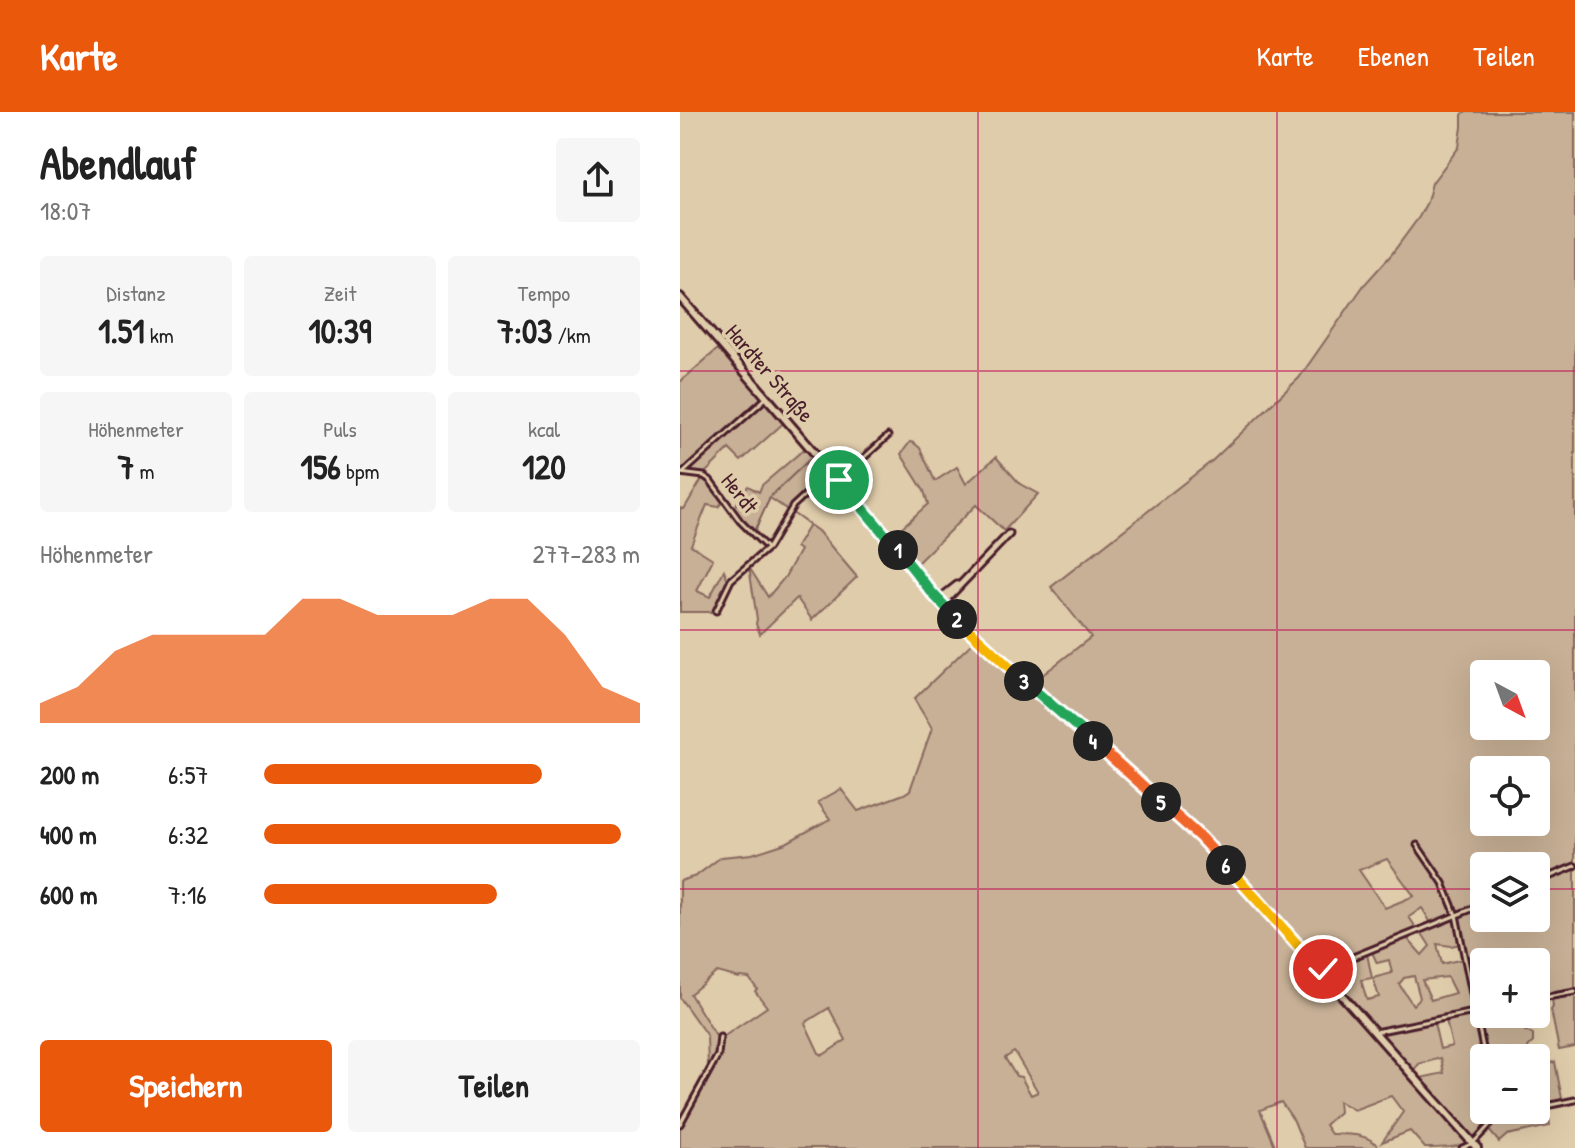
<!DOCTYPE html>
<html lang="de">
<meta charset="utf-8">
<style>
body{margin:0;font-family:"Patrick Hand",sans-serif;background:#f6f6f6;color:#222;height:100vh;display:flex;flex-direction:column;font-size:30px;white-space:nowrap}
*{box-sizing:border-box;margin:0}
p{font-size:26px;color:#767676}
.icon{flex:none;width:44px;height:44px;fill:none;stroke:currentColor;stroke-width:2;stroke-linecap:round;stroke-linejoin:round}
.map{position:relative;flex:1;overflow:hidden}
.sheet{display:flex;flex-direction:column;background:#fff;width:680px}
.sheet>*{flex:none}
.needle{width:52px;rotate:139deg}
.tools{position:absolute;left:790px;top:548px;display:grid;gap:16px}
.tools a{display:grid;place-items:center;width:80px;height:80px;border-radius:8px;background:#fff;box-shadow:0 8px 32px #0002;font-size:40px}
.pin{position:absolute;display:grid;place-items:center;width:68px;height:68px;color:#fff;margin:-34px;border:4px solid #fff;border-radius:50%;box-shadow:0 2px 8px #0007}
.km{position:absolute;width:40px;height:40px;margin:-20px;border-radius:50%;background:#222;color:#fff;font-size:22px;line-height:40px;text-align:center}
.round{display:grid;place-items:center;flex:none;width:84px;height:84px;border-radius:8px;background:#f6f6f6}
.overview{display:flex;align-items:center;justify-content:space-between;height:136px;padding:0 40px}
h1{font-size:44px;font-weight:700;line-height:60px}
.stats{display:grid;grid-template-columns:repeat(3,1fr);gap:12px;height:136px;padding:8px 40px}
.stats div{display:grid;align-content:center;border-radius:8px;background:#f6f6f6;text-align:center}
.stats b{font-size:34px;font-weight:700}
.stats small{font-size:22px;font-weight:400}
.stats p{font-size:22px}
.chart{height:224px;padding:16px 40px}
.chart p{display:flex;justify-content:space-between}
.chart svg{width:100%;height:144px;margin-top:8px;fill:#ea580c;opacity:.7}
.action{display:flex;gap:16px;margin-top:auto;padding:16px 40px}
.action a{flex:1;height:92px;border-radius:8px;background:#ea580c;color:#fff;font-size:32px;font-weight:700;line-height:92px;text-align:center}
.action a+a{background:#f6f6f6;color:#222}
ul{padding:0 40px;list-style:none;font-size:26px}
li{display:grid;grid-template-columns:128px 96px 1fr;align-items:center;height:60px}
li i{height:20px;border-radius:10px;background:#ea580c}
header{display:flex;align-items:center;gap:48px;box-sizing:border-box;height:112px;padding:0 40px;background:#ea580c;color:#fff}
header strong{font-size:38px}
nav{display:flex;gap:44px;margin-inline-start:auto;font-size:28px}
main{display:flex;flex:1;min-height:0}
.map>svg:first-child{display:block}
.green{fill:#c7b095;stroke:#886860;stroke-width:2;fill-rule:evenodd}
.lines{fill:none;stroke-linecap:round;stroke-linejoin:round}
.stream{stroke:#815f5a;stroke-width:2}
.minor-casing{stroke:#4a1f2b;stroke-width:9}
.tertiary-casing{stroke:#4a1f2b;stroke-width:11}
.secondary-casing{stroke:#4a1f2b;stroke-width:12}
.minor{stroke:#dfccaa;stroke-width:3}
.tertiary{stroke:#dfccaa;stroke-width:5}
.secondary{stroke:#dfccaa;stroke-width:6}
.split-1-casing{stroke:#fff;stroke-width:16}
.split-2-casing{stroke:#fff;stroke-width:16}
.split-3-casing{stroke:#fff;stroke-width:16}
.split-4-casing{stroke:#fff;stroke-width:16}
.split-5-casing{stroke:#fff;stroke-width:16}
.split-6-casing{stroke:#fff;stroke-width:16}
.split-7-casing{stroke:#fff;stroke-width:16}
.split-8-casing{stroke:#fff;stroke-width:16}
.split-1{stroke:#22a559;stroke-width:10}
.split-2{stroke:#22a559;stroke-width:10}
.split-3{stroke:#f5b400;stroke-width:10}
.split-4{stroke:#22a559;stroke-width:10}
.split-5{stroke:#f0652b;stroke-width:10}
.split-6{stroke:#f0652b;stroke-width:10}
.split-7{stroke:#f5b400;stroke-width:10}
.split-8{stroke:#f5b400;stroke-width:10}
.grid{fill:none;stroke:#c2185b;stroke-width:2;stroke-opacity:0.55}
.labels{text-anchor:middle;stroke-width:7;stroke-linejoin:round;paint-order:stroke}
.street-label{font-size:22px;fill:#4a1f2b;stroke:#dfccaa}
</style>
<header>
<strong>Karte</strong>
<nav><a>Karte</a><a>Ebenen</a><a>Teilen</a></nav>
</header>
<main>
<section class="sheet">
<div class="overview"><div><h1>Abendlauf</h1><p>18:07</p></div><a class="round"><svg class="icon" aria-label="share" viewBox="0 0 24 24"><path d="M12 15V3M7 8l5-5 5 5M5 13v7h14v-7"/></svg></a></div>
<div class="stats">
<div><p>Distanz</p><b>1.51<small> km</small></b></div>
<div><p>Zeit</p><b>10:39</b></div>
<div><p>Tempo</p><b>7:03<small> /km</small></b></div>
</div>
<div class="stats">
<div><p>Höhenmeter</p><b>7<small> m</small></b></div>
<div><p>Puls</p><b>156<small> bpm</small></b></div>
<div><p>kcal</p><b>120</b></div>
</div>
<div class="chart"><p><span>Höhenmeter</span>277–283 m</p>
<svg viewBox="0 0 160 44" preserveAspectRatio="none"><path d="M0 44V38L10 33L20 22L30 17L40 17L50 17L60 17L70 6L80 6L90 11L100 11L110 11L120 6L130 6L140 17L150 33L160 38V44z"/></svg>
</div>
<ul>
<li><b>200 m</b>6:57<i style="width:74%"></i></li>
<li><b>400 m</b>6:32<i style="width:95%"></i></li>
<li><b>600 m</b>7:16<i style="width:62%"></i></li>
</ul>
<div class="action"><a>Speichern</a><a>Teilen</a></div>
</section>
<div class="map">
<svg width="895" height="1036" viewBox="0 0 895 1036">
<rect width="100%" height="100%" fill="#dfccaa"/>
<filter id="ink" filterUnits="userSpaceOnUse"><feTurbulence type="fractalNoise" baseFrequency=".0125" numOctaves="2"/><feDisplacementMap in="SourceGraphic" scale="16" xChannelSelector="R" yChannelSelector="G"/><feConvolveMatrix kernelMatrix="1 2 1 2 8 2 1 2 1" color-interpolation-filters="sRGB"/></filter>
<g filter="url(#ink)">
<!-- green -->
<g class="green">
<path d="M 784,0 L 895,0 L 895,935 L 879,938 L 871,898 L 873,895 L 872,887 L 856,890 L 856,850 L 804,850 L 804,902 L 840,902 L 844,918 L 853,923 L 853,930 L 848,935 L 849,941 L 854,946 L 804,946 L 804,998 L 856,998 L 856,953 L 875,950 L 883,992 L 868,995 L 870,1014 L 827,1023 L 819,1030 L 808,1017 C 782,1036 776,1036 745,1036 L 730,1019 L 702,1030 L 723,1000 L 711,984 L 674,998 L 658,989 L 659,1000 L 645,1013 L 651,1022 C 669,1022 689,1021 700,1036 L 625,1036 L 614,1009 L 601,990 L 580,998 L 596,1036 L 0,1036 L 0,1014 L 25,972 L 38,945 L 26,965 L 28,956 L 27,924 L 0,886 L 0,769 L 16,764 L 41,745 L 72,742 L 106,731 L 150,707 L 138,690 L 161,677 L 178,699 L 224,682 L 230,678 L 252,616 L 234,587 L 295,528 L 347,575 L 411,525 L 371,475 L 532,349 L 619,266 L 684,173 L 711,143 L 739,105 L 747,90 L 752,71 L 779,35 L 782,15 L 782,3 ZM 804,562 L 856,562 L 856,614 L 804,614 ZM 804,658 L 856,658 L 856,710 L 804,710 ZM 707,747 L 734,784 L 705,796 L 679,758 ZM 804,754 L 856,754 L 856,806 L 804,806 ZM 742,796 L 751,811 L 737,817 L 729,805 ZM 741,820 L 750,834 L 742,843 L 727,826 ZM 757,832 L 771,834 L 780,832 L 783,847 L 762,852 ZM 692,840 L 697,851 L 709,848 L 712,861 L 693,866 L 699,885 L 687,888 L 681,868 L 692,866 L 687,842 ZM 37,860 L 59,866 L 60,865 L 69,866 L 77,877 L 75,879 L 87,895 L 43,925 L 36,924 L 10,882 ZM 734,864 L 740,886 L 733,893 L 719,872 L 724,866 ZM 767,865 L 775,881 L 751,888 L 742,868 ZM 149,896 L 166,928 L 143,943 L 139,941 L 125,911 ZM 766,908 L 772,934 L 760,937 L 754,911 ZM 334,940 L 335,941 L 358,980 L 351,983 L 341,965 L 336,964 L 325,946 ZM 761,946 L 764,961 L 741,966 L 734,958 L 739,952 Z"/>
<polygon points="39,236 107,308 61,349 49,337 23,363 22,366 30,374 43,390 38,395 27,393 11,433 33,447 17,479 30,485 44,458 48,468 52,469 36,500 0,500 0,396 4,397 22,367 0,359 0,270"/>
<polygon points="230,330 234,331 240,336 255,369 277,355 286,372 316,345 340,372 358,382 324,419 296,393 236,452 212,424 248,392 244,379 221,342"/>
<polygon points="129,333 151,359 112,394 109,399 90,386 73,421 53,397 68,374 79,380 82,373"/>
<polygon points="111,400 138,419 177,465 132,508 117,486 80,522 76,512 77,507 69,455 88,485 105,465 120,438 116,435 129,413"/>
</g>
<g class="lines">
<!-- stream -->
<g class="stream">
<polyline points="91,384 133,344"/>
<polyline points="48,395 53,404"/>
<polyline points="57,408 59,409"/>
<polyline points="66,417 72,424"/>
<polyline points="74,421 89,387"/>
</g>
<!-- minor casing -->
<g class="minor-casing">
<g id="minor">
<polyline points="0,361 24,364 30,368 60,409 87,436"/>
<polyline points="3,361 86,286"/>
<polyline points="159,368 208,324"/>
<polyline points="36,499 51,468 88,436 113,394 151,359"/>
<polyline points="737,733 763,771 776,803 805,946"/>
<polyline points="856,770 895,754"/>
<polyline points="641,858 804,792"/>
<polyline points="856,887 895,880"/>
<polyline points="695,920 804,898"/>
<polyline points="856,996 895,988"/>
<polyline points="0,1012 38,943 40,925"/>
<polyline points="782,1036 793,1031 817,1005 847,998"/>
</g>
</g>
<!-- tertiary casing -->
<g class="tertiary-casing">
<g id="tertiary">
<polyline points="258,488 277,473"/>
<polyline points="262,492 329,422"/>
</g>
</g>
<!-- secondary casing -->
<g class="secondary-casing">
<polyline id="secondary" points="0,185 209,427 261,491 331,558 527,731 797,1036"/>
</g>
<!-- minor -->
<use href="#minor" class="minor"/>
<!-- tertiary -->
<use href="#tertiary" class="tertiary"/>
<!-- secondary -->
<use href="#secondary" class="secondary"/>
</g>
</g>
<g class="lines" filter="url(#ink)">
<!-- split-1 casing -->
<g class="split-1-casing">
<polyline id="split-1" points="159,368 218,438"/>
</g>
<!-- split-2 casing -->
<g class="split-2-casing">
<polyline id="split-2" points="218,438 253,482 277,507"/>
</g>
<!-- split-3 casing -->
<g class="split-3-casing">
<polyline id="split-3" points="277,507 344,569"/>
</g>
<!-- split-4 casing -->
<g class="split-4-casing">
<polyline id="split-4" points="344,569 413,629"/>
</g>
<!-- split-5 casing -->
<g class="split-5-casing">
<polyline id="split-5" points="413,629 481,690"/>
</g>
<!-- split-6 casing -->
<g class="split-6-casing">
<polyline id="split-6" points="481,690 521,726 546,753"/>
</g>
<!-- split-7 casing -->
<g class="split-7-casing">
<polyline id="split-7" points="546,753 607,821"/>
</g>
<!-- split-8 casing -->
<g class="split-8-casing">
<polyline id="split-8" points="607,821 640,858 643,857"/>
</g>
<!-- split-1 -->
<use href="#split-1" class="split-1"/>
<!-- split-2 -->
<use href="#split-2" class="split-2"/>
<!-- split-3 -->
<use href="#split-3" class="split-3"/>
<!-- split-4 -->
<use href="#split-4" class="split-4"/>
<!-- split-5 -->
<use href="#split-5" class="split-5"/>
<!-- split-6 -->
<use href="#split-6" class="split-6"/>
<!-- split-7 -->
<use href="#split-7" class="split-7"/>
<!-- split-8 -->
<use href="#split-8" class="split-8"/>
</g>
<!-- grid -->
<path class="grid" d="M 298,0 L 298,1036M 597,0 L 597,1036M 0,259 L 895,259M 0,518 L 895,518M 0,777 L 804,777M 856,777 L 895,777"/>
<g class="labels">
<!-- street labels -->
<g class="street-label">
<text transform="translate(90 261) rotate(49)" y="8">Hardter Straße</text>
<text transform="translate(60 381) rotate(51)" y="8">Herdt</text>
</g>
</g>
</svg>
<div class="tools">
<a><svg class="needle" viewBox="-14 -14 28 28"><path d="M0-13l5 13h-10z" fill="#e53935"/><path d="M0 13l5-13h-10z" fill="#767676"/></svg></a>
<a><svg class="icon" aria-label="locate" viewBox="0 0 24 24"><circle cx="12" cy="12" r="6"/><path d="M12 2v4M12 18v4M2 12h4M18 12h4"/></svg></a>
<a><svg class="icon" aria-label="layers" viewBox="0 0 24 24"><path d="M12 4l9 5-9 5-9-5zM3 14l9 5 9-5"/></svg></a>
<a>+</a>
<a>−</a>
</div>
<div class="pin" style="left:159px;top:368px;background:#1e9e55"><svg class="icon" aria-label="arrive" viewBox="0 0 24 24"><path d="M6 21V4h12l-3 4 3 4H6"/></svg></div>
<div class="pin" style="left:643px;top:857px;background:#d93025"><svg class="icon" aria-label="check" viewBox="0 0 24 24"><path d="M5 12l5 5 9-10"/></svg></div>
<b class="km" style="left:218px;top:438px">1</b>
<b class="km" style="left:277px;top:507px">2</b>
<b class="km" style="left:344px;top:569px">3</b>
<b class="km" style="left:413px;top:629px">4</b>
<b class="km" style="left:481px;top:690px">5</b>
<b class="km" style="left:546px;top:753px">6</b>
</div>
</main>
